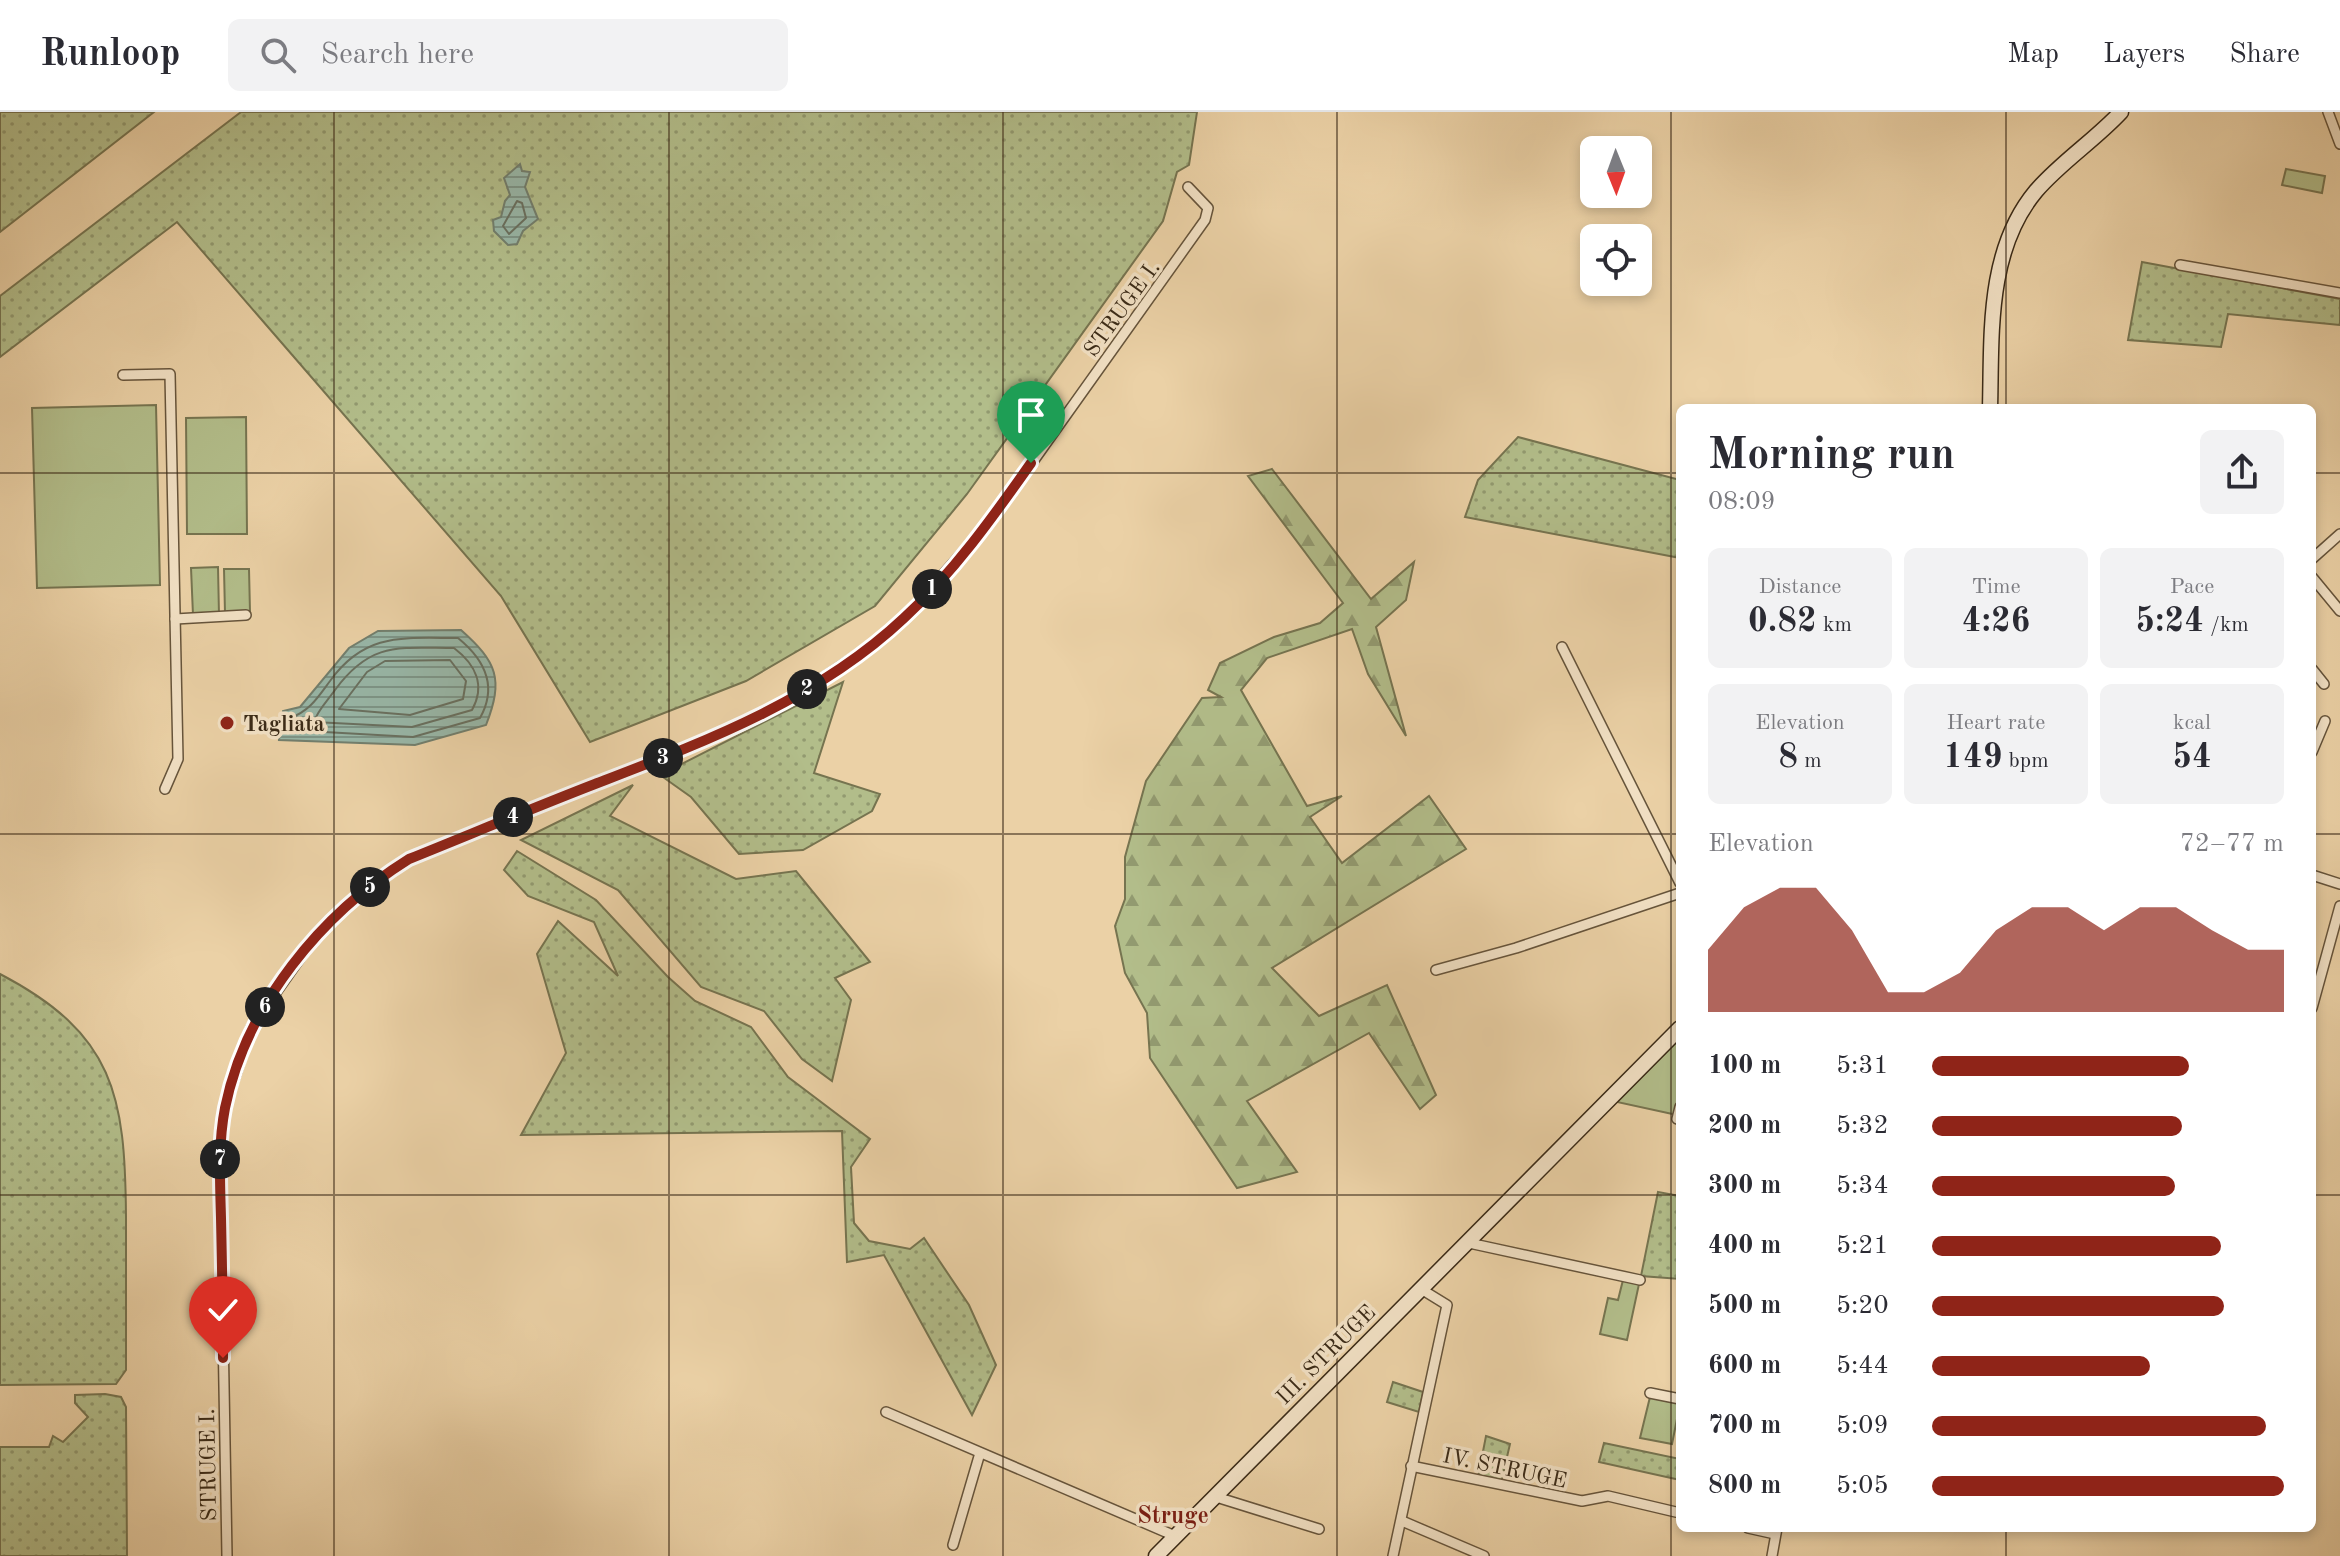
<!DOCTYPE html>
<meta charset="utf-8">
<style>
body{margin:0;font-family:"Old Standard TT",serif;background:#f2f2f3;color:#2b2b33;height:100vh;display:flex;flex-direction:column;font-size:30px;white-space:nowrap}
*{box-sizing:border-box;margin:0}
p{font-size:26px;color:#7c7c81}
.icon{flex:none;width:44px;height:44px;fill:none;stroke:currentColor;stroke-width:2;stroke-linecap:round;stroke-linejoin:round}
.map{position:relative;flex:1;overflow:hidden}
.sheet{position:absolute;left:1676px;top:292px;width:640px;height:1128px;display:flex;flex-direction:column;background:#fff;border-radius:12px;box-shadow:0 4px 12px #0003}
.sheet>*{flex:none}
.needle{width:52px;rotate:179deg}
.tools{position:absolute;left:1580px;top:24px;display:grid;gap:16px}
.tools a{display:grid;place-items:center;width:72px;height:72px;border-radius:12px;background:#fff;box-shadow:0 4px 12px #0003;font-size:40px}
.pin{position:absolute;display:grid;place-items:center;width:68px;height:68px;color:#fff;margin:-82px -34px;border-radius:50% 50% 50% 0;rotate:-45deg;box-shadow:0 0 8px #0007}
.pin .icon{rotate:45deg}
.km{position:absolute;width:40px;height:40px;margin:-20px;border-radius:50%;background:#222;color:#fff;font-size:22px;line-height:40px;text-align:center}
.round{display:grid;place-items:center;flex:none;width:84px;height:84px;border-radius:12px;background:#f2f2f3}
.overview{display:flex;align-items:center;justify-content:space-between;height:136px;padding:0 32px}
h1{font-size:44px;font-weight:800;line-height:60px}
.metrics{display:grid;grid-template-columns:repeat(3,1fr);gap:12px;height:136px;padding:8px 32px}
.metrics div{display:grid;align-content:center;border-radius:12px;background:#f2f2f3;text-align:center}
.metrics b{font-size:34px;font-weight:800}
.metrics small{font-size:22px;font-weight:400}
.metrics p{font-size:22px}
.chart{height:224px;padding:16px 32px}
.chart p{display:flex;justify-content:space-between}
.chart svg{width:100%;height:144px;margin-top:8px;fill:#8f2418;opacity:.7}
ul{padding:0 32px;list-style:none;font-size:26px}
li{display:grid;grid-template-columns:128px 96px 1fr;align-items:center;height:60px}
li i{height:20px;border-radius:10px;background:#8f2418}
header{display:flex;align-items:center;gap:48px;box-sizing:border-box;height:112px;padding:0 40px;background:#fff;border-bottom:2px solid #e1e1e2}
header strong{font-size:38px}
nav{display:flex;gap:44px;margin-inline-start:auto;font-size:28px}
.search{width:560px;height:72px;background:#f2f2f3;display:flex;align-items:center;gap:20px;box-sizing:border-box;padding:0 28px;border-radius:12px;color:#7c7c81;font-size:30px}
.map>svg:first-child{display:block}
.grass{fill:url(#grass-dots);stroke:#767450;stroke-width:2}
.forest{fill:url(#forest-firs);stroke:#767450;stroke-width:2}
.garden{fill:#b2bd8a;stroke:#767450;stroke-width:2}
.water{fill:url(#water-rules);stroke:#727f6e;stroke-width:2}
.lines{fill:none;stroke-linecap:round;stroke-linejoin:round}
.shore{stroke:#697060;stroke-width:2}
.street-casing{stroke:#66543b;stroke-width:12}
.secondary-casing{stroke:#3a2a17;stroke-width:17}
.street{stroke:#f2e1c5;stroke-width:9}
.secondary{stroke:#f2e1c5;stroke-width:14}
.route-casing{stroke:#fff;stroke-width:16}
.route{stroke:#8f2418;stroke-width:10}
.grid{fill:none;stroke:#3a2a17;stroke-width:2;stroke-opacity:0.55}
.poi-dot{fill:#8f2418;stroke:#f2e1c5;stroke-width:3}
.labels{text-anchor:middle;stroke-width:7;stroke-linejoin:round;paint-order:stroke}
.street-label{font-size:22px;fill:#3a2a17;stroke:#f2e1c5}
.poi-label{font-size:22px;font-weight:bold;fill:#3a2a17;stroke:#f2e1c5;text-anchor:start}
.neighbourhood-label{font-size:24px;font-weight:bold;fill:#7a1f14;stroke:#f2e1c5}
</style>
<header>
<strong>Runloop</strong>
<div class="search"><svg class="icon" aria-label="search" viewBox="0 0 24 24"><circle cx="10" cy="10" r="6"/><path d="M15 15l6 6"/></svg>Search here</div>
<nav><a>Map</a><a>Layers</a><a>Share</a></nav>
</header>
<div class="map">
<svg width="2340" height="1444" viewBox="0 0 2340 1444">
<defs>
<pattern id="grass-dots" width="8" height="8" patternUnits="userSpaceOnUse" patternTransform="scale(2)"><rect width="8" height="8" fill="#b2bd8a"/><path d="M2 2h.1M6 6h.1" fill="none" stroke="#929a70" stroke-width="1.8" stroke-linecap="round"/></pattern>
<pattern id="forest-firs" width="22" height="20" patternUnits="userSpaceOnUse" patternTransform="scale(2)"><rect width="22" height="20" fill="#b2bd8a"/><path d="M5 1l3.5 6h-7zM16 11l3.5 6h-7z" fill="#929a70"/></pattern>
<pattern id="water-rules" width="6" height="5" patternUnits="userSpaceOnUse" patternTransform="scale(2)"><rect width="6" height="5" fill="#98b7a8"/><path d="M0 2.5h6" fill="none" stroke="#7d9588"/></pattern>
</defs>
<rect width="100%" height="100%" fill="#ebd1a6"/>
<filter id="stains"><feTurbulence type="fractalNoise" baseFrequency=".0025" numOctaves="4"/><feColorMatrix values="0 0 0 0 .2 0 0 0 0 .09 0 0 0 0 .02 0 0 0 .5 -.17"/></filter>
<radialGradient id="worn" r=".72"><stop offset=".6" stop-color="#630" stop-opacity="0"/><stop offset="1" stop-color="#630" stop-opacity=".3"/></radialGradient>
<!-- grass -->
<g class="grass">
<polygon points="0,0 154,0 0,120"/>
<polygon points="241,0 1197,0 1189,53 1177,60 1163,109 967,382 875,494 746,569 590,630 501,484 177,110 0,245 0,184"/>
<polygon points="2142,150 2340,187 2340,213 2228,202 2221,235 2128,228"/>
<polygon points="1518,325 1680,368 1680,446 1465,405 1478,368"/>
<polygon points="843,570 814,661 880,682 872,699 803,738 739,742 691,685 660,663"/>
<polygon points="633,673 610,704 736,767 796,759 870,850 835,866 851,888 832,969 802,947 764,899 701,875 618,778 521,728"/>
<polygon points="517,739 596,788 668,865 695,889 751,915 788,965 870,1027 851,1055 854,1111 869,1129 910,1137 924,1126 969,1193 996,1253 972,1303 884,1143 847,1150 842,1019 521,1023 566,941 537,842 558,809 618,864 594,810 528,784 504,758"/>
<path d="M 0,862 C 115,922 125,984 126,1104 C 126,1156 126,1207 126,1258 L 116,1272 L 0,1273 Z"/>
<polygon points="1658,1080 1680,1084 1680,1167 1641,1164"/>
<polygon points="1393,1270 1423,1280 1419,1300 1387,1290"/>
<polygon points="105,1282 121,1285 126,1295 127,1444 0,1444 0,1335 49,1335 53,1324 63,1330 88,1305 75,1291 75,1283"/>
<polygon points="1486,1324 1510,1332 1501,1371 1478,1365"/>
<polygon points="1604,1331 1680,1347 1680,1368 1599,1350"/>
</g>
<!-- forest -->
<polygon class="forest" points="1272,357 1371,487 1414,450 1406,488 1376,515 1406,624 1368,562 1352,517 1267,546 1241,578 1307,694 1342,684 1310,705 1342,751 1429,684 1466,737 1272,856 1319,904 1387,873 1436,983 1420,997 1369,921 1247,989 1297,1060 1237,1076 1150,946 1147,901 1125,861 1115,814 1125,787 1125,745 1146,669 1202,586 1221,585 1208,578 1220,551 1274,525 1320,511 1343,491 1248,364"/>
<!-- garden -->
<g class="garden">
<polygon points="2286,57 2325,64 2322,81 2282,73"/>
<polygon points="156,293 160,473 37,476 32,296"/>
<polygon points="246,305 247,422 187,422 186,306"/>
<polygon points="218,455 219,503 193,503 191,456"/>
<polygon points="224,457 249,457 250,500 225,501"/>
<polygon points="1680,926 1677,1003 1617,990"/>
<polygon points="1623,1168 1639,1172 1627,1228 1600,1222 1608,1186 1618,1188"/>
<polygon points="1650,1285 1680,1292 1672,1332 1640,1326"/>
</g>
<!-- water -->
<g class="water">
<polygon points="520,52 522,59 530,60 525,75 538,107 523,119 517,132 508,133 494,119 493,108 501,105 505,89 510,83 504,66"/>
<path d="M 461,518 C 497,550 504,567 486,613 L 415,633 L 279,628 L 283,599 L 300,595 L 349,536 L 378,519 Z"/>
</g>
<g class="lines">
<!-- shore -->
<g class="shore">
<polygon points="517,89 522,91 526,106 509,122 503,114"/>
<path d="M 458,526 C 485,548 498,574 480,606 L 413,625 L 289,618 L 290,606 C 310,599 318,585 330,569 C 365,520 403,526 458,526 Z"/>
<path d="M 454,536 C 475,552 486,573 472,598 L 412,615 L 314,610 C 317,599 328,588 335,578 C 371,529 399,536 454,536 Z"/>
<polygon points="450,548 466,569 463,587 410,603 339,597 367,560 385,549"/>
</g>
<!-- street casing -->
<g class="street-casing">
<g id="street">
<polyline points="2328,0 2340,32"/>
<polyline points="2180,153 2340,181"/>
<polyline points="123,263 170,262 178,647 165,677"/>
<polyline points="2312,447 2340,422"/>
<polyline points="2312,465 2340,499"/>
<polyline points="175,507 246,503"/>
<polyline points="1562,535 1680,771"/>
<polyline points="2312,557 2324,572"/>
<polyline points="2312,640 2325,609"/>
<polyline points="2312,763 2340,772"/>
<polyline points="1436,858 1516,836 1680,781"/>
<polyline points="2312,896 2340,794"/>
<polyline points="1677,1007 1680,995"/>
<polyline points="1469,1131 1640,1168"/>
<polyline points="1650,1281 1680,1287"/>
<polyline points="886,1300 1175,1424"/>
<polyline points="1411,1354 1582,1389 1608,1384 1680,1401"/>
<polyline points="1213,1384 1319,1417"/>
<polyline points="1402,1409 1484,1444"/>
<polyline points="1748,1416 1775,1422"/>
<polyline points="953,1433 980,1341"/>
<polyline points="227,1444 220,1048 225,995 251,916 317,822 344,795 409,747 702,630 780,595 869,535 904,507 992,407 1205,108 1208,96 1188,75"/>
<polyline points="1393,1444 1447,1193 1421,1177"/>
<polyline points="1772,1444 1777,1416"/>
</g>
</g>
<!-- secondary casing -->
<g class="secondary-casing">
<g id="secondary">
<path d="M 1990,296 C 1992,223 1986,139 2036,79 C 2061,50 2095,28 2121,0"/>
<polyline points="1156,1444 1680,916"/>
</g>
</g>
<!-- street -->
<use href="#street" class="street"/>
<!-- secondary -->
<use href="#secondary" class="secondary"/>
</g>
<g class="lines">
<!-- route casing -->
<g class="route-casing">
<path id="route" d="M 223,1246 C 223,1199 222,1152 221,1106 C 220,1070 218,1032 225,996 C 246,893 321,802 409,747 C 471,722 533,696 595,672 C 704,630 817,588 904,506 C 953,461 993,405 1031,351"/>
</g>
<!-- route -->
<use href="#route" class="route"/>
</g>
<!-- grid -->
<path class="grid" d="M 334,0 L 334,1444M 669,0 L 669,1444M 1003,0 L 1003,1444M 1337,0 L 1337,1444M 1671,0 L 1671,1444M 2006,0 L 2006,296M 0,361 L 1680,361M 2312,361 L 2340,361M 0,722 L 1680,722M 2312,722 L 2340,722M 0,1083 L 1680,1083M 2312,1083 L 2340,1083M 2006,1416 L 2006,1444"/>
<!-- markers -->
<circle class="poi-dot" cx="227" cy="611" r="8"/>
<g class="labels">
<!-- street labels -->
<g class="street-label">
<text transform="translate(1121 196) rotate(-54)" y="8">STRUGE I.</text>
<text transform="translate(1325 1242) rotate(-45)" y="8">III. STRUGE</text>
<text transform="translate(207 1353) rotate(-91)" y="8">STRUGE I.</text>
<text transform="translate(1505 1355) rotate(12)" y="8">IV. STRUGE</text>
</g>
<!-- poi labels -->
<g class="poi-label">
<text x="243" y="619">Tagliata</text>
</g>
<!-- neighbourhood labels -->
<g class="neighbourhood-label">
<text x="1173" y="1411">Struge</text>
</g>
</g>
<rect width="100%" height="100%" filter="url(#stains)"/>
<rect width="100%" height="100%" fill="url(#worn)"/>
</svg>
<div class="tools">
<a><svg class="needle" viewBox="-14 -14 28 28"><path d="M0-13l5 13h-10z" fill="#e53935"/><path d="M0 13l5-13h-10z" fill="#7c7c81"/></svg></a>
<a><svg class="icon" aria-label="locate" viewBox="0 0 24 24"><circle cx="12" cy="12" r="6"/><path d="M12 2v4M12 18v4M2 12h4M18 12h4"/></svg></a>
</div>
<div class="pin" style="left:1031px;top:351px;background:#1e9e55"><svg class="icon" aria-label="arrive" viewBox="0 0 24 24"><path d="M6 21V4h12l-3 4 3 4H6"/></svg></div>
<div class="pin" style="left:223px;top:1246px;background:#d93025"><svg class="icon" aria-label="check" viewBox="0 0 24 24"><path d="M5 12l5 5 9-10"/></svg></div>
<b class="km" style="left:932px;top:477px">1</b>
<b class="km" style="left:807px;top:577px">2</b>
<b class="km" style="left:663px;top:646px">3</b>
<b class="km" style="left:513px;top:705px">4</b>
<b class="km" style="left:370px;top:775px">5</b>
<b class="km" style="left:265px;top:895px">6</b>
<b class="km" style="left:220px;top:1047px">7</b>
<section class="sheet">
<div class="overview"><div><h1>Morning run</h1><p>08:09</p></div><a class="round"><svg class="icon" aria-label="share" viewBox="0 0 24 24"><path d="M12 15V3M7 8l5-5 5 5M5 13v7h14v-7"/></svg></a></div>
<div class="metrics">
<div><p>Distance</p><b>0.82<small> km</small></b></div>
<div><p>Time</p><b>4:26</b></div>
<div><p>Pace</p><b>5:24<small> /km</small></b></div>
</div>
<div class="metrics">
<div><p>Elevation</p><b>8<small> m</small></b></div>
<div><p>Heart rate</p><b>149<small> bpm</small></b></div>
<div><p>kcal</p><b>54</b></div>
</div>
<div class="chart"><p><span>Elevation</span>72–77 m</p>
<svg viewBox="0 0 160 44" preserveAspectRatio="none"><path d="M0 44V25L10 12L20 6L30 6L40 19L50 38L60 38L70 32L80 19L90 12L100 12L110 19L120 12L130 12L140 19L150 25L160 25V44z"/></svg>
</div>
<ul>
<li><b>100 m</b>5:31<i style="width:73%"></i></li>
<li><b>200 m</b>5:32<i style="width:71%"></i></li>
<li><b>300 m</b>5:34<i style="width:69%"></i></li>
<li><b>400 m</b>5:21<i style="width:82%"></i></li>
<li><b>500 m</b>5:20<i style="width:83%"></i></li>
<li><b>600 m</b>5:44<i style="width:62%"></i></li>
<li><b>700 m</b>5:09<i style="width:95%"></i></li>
<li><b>800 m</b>5:05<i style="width:100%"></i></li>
</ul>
</section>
</div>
